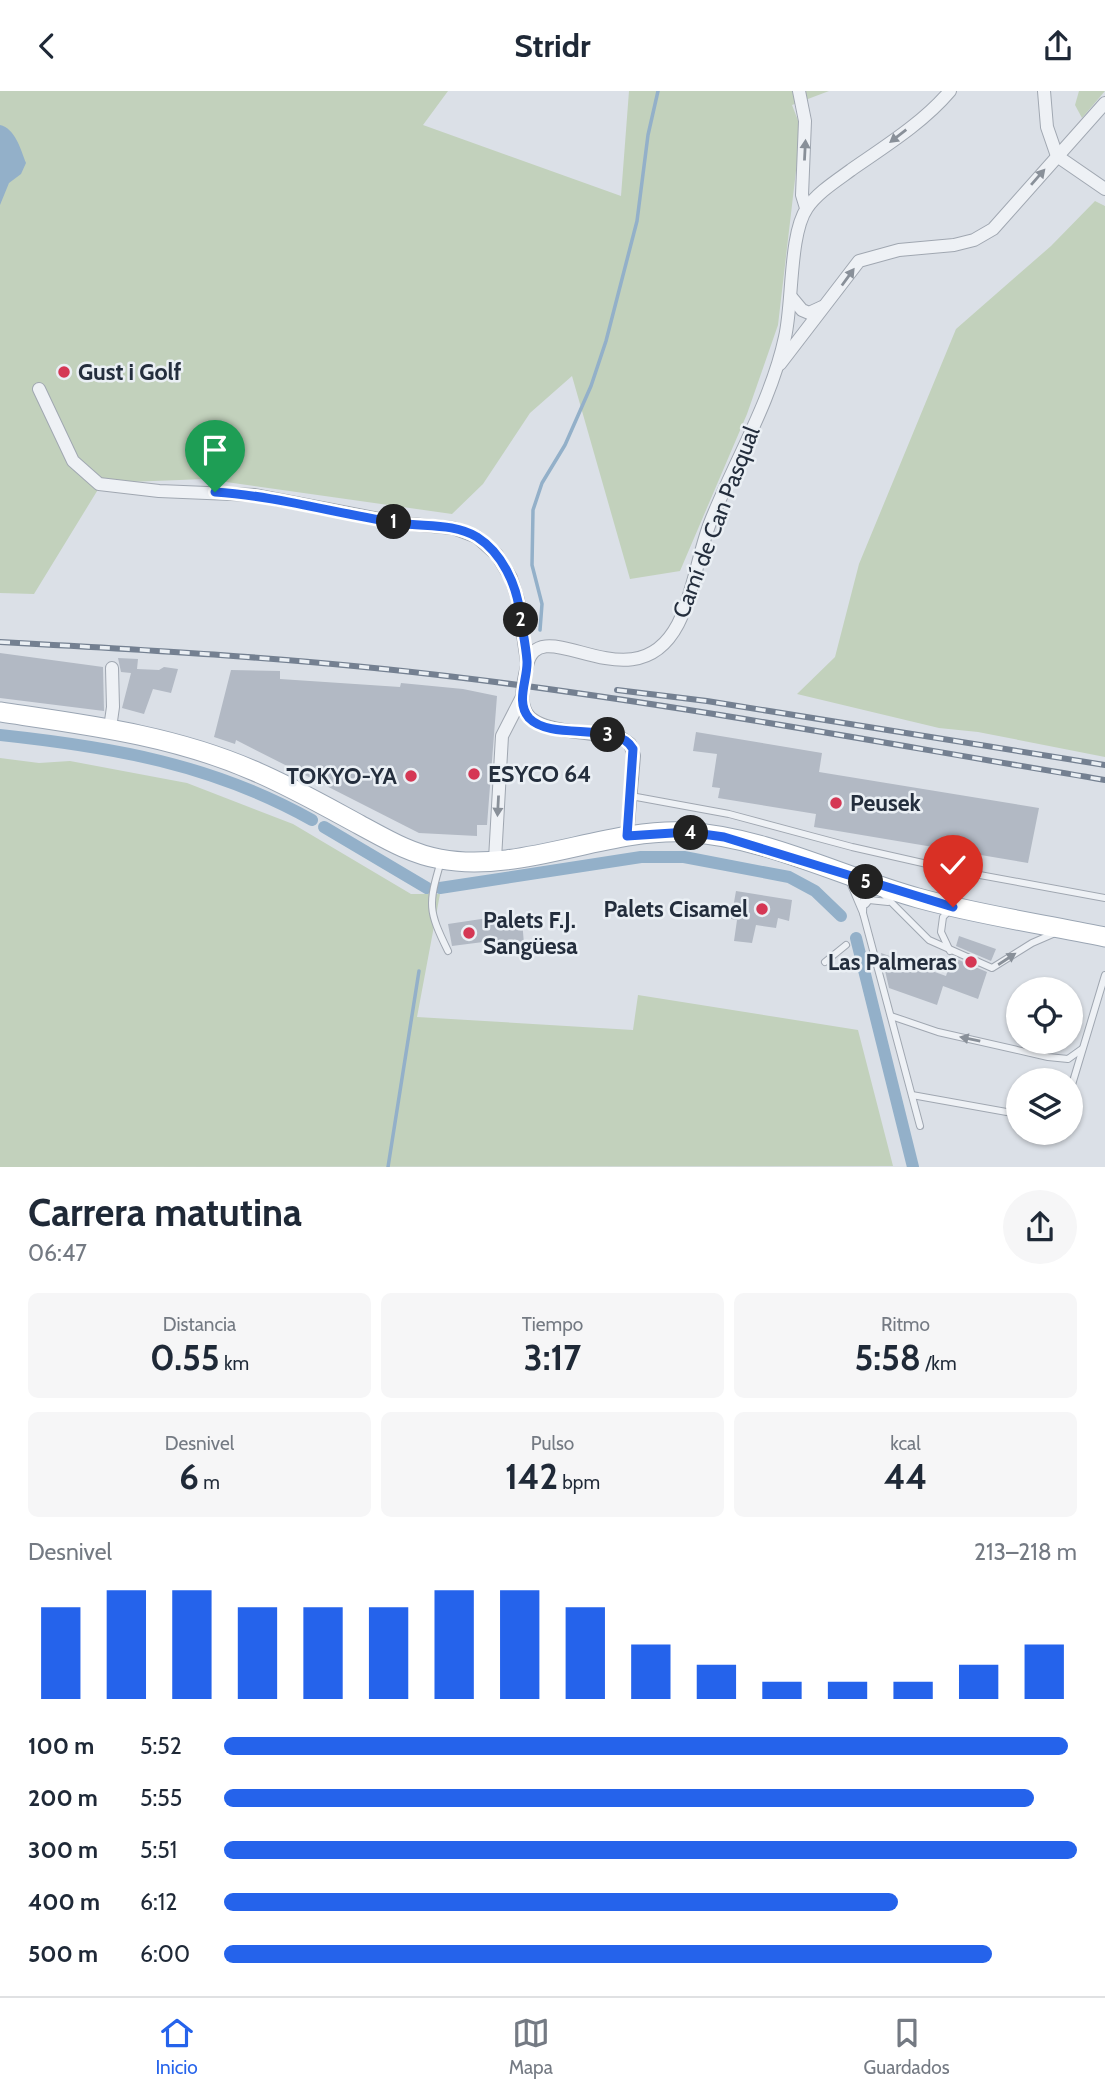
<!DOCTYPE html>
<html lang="es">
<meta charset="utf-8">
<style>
body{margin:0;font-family:Cabin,sans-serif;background:#f6f6f7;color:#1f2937;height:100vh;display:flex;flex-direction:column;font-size:26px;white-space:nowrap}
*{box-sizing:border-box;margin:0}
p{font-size:23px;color:#747a83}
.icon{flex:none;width:38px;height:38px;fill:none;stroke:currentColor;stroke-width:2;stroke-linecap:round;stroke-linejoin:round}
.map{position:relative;height:1076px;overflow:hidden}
.details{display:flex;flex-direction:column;background:#fff;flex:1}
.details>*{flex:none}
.buttons{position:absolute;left:1006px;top:886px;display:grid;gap:14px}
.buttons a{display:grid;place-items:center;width:77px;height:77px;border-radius:50%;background:#fff;box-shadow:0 2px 5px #0004;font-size:35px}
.pin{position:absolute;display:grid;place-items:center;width:60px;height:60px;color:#fff;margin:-72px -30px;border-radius:50% 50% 50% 0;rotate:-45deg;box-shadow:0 0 7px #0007}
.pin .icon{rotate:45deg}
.km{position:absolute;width:35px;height:35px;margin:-18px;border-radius:50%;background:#222;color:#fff;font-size:19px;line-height:35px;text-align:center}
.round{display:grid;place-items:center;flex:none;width:74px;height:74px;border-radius:37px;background:#f6f6f7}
.headline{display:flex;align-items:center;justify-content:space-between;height:119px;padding:0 28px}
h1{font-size:38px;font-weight:800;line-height:52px}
.stats{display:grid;grid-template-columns:repeat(3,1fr);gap:10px;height:119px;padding:7px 28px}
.stats div{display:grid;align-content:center;border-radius:10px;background:#f6f6f7;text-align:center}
.stats b{font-size:35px;font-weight:800}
.stats small{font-size:19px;font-weight:400}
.stats p{font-size:19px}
.chart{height:196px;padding:14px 28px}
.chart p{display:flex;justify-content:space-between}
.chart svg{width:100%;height:126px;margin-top:7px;stroke:#2563eb;stroke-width:6}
ul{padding:0 28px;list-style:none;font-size:23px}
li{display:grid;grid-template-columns:112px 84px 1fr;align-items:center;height:52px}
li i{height:18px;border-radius:9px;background:#2563eb}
header{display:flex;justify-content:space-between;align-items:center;height:91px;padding:0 28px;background:#fff;font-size:32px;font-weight:800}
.tabs{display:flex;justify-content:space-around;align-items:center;height:98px;border-top:2px solid #e0e1e3;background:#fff;font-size:19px;color:#747a83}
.tabs a{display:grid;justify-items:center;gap:4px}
.tabs .active{color:#2563eb}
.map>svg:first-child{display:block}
.green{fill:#c2d1bc}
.water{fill:#93b0c9}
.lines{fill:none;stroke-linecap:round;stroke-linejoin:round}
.stream{stroke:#93b0c9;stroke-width:3.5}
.canal{stroke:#93b0c9;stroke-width:12}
.building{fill:#b2b9c4}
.service-casing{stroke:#a0a7b1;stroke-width:8}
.minor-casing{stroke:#a0a7b1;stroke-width:14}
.primary-casing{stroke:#9aa5b3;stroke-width:21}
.service{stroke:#eef1f5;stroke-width:6}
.minor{stroke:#eef1f5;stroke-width:12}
.primary{stroke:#fff;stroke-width:19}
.rail-casing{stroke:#748091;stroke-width:6}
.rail{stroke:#eaeff4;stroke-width:3.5;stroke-dasharray:10;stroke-linecap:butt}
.oneway{fill:#899099}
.route-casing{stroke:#fff;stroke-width:14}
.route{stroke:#2563eb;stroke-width:9}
.poi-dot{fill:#d53754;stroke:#eaeff4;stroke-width:2.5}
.labels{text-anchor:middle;stroke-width:5;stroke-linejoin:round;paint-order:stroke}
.poi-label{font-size:23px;font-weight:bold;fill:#242e3d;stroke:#eaeff4;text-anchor:start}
.street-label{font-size:23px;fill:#242e3d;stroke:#eaeff4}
</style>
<header><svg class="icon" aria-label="back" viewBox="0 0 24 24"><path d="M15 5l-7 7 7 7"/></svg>Stridr<svg class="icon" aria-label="share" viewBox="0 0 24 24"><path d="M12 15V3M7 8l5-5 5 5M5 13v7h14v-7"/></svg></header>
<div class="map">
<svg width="1105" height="1076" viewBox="0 0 1105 1076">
<rect width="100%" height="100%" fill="#dbe0e7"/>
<!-- green -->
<g class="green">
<polygon points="0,0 448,0 423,34 621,105 629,0 829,0 792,14 801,37 778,234 747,323 680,480 630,488 572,285 530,322 483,393 452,423 205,388 102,392 34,503 0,502"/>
<polygon points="1079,0 1105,0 1082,27 1075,14"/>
<polygon points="1095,110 1105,115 1105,666 978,641 939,637 797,603 835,566 859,473 956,238 1051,155"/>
<polygon points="0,667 39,672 70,670 187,692 293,733 411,803 440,803 417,926 633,939 638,904 858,939 893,1075 0,1076"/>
</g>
<!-- water -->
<path class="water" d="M 0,34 C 15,37 21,59 26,72 L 21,83 L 9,92 L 0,114 Z"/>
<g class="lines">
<!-- stream -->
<g class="stream">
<polyline points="540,539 542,513 532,474 533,419 542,392 565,354 591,295 606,250 637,130 648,44 658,0"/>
<polyline points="388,1076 419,880"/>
</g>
<!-- canal -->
<g class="canal">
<path d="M 0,644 C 112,656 212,673 312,729"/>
<polyline points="324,736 427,797"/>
<polyline points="440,797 641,766 684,766 789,786 815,800 841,825"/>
<polyline points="856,847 913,1076"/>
</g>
</g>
<!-- building -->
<g class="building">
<polygon points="0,562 103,576 104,620 0,607"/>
<polygon points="118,567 138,568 137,578 159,579 164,576 178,578 171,602 153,598 144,623 122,617 131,582 121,581"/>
<polygon points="231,579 280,580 280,588 400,596 401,592 463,598 497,605 487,734 477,734 477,745 419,742 236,649 235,653 214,646"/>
<polygon points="696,641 822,662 819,681 1039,717 1028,772 814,736 816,723 718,707 720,697 712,696 717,663 693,660"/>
<polygon points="736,800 792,809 789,830 778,827 776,837 756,834 752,852 734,850 737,829 731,828"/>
<polygon points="488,827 489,831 522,829 524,853 491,856 491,850 452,855 448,833"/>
<polygon points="959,845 996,858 991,870 956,855"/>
<polygon points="881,862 946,885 952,866 987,881 978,908 943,895 937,914 889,897"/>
</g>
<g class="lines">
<!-- service casing -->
<g class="service-casing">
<g id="service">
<polyline points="631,705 729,723 852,756 958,780 1105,807"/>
<path d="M 441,770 C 428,814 428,819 448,860"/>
<polyline points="849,789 863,822 920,1035"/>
<polyline points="883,803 929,849 992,877 1032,852 1055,842"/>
<polyline points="866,813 869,809 888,811"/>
<polyline points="949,820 943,826 941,841 950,860"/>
<polyline points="863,822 864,793"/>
<polyline points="825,871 846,854"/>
<polyline points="891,925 938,941 1048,966 1068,968 1082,958"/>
<polyline points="1071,997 1105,884"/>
<polyline points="912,1004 1018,1023"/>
</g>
</g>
<!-- minor casing -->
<g class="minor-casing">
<g id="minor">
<polyline points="799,0 805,30 802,104 806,117"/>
<polyline points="1044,0 1047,36 1057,65 1105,98"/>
<polyline points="792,207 802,219 809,222 822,216"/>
<polyline points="780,273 859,170 899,159 954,154 974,149 993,138 1105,12"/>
<polyline points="39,298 73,370 99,393 159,400 255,404 400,432 453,437 477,446 497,464 511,487 518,509 527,571"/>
<polyline points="110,637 113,616 112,577"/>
<path d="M 627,745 L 634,665 L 630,653 L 620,646 C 597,642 536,642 526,621 C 519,608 524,588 527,575 C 539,515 633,619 678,533 C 693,503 698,464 710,432 C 734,371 771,311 785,246 C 793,212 789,143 807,117 C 817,102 836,90 851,79 C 884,56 923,32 950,0"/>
<polyline points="495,768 502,645 523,604"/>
</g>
</g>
<!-- primary casing -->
<g class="primary-casing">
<path id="primary" d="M 0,621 C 87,634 171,644 252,679 C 290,695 325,715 360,734 C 386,748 411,763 440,768 C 520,783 605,737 686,741 C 766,746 842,786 918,807 C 979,824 1043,833 1105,846"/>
</g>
<!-- service -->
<use href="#service" class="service"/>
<!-- minor -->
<use href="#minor" class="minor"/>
<!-- primary -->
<use href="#primary" class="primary"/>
<!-- rail casing -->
<g class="rail-casing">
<g id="rail">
<path d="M 0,551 C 149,559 298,567 447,585 C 667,611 886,653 1105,689"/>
<polyline points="617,599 707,610 1105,674"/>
</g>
</g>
<!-- rail -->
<use href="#rail" class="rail"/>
</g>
<!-- one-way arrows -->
<defs><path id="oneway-solid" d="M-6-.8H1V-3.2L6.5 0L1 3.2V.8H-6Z" transform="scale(1.75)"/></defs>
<g class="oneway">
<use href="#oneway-solid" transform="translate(898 45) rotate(142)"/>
<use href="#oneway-solid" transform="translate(805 59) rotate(-87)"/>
<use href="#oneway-solid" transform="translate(1038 86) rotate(-49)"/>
<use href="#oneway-solid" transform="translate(848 186) rotate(-54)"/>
<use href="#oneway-solid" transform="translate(498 715) rotate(93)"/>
<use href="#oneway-solid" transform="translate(1007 868) rotate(-33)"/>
<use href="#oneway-solid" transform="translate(970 948) rotate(-168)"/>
</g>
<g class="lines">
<!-- route casing -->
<g class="route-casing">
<path id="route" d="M 215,401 C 278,405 337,423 399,432 C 425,436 454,432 477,446 C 502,462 517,494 520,523 C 522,538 526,554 527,570 C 528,588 515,611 529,627 C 552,651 617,629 633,658 L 627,745 L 688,741 L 724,746 L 953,816"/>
</g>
<!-- route -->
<use href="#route" class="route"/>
</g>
<!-- markers -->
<g class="poi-dot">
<circle cx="64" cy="281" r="7"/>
<circle cx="474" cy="683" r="7"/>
<circle cx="411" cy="685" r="7"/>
<circle cx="836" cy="712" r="7"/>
<circle cx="762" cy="818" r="7"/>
<circle cx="469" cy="842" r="7"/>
<circle cx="971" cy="871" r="7"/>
</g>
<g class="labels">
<!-- poi labels -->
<g class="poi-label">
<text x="78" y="289">Gust i Golf</text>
<text x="488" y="691">ESYCO 64</text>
<text x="397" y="693" text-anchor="end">TOKYO-YA</text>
<text x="850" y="720">Peusek</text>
<text x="748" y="826" text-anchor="end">Palets Cisamel</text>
<text x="483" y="837">Palets F.J.<tspan x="483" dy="26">Sangüesa</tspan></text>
<text x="957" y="879" text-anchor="end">Las Palmeras</text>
</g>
<!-- street labels -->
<g class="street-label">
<text transform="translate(716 431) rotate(-69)" y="8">Camí de Can Pasqual</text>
</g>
</g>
</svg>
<div class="buttons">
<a><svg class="icon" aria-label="locate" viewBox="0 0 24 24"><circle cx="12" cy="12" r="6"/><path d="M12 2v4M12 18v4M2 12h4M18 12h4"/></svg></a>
<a><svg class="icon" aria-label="layers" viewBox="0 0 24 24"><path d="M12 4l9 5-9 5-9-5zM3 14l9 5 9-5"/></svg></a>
</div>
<div class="pin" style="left:215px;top:401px;background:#1e9e55"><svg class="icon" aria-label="arrive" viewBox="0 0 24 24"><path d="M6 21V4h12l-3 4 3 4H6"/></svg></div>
<div class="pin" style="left:953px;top:816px;background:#d93025"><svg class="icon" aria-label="check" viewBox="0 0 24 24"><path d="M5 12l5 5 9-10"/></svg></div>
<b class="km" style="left:394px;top:431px">1</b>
<b class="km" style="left:521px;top:529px">2</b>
<b class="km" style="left:608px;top:644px">3</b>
<b class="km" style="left:691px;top:742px">4</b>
<b class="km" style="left:866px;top:791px">5</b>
</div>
<section class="details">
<div class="headline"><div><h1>Carrera matutina</h1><p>06:47</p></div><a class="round"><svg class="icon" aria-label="share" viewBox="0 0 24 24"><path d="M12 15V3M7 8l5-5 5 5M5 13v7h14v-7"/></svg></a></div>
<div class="stats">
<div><p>Distancia</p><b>0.55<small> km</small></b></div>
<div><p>Tiempo</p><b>3:17</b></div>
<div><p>Ritmo</p><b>5:58<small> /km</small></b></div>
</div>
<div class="stats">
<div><p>Desnivel</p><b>6<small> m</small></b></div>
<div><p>Pulso</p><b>142<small> bpm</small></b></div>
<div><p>kcal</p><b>44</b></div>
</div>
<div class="chart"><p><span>Desnivel</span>213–218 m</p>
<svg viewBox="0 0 160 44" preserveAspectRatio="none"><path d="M5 44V12M15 44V6M25 44V6M35 44V12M45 44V12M55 44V12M65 44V6M75 44V6M85 44V12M95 44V25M105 44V32M115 44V38M125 44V38M135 44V38M145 44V32M155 44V25"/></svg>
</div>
<ul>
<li><b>100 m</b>5:52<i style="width:99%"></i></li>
<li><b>200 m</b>5:55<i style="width:95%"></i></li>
<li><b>300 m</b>5:51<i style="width:100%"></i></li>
<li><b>400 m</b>6:12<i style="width:79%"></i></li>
<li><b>500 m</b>6:00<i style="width:90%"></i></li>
</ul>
</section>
<nav class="tabs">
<a class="active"><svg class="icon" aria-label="home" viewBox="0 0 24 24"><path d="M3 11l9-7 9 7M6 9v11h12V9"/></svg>Inicio</a>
<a><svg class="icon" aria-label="map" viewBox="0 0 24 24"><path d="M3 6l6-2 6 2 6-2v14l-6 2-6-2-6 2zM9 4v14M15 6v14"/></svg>Mapa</a>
<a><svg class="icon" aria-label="saved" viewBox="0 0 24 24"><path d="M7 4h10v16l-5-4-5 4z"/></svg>Guardados</a>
</nav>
